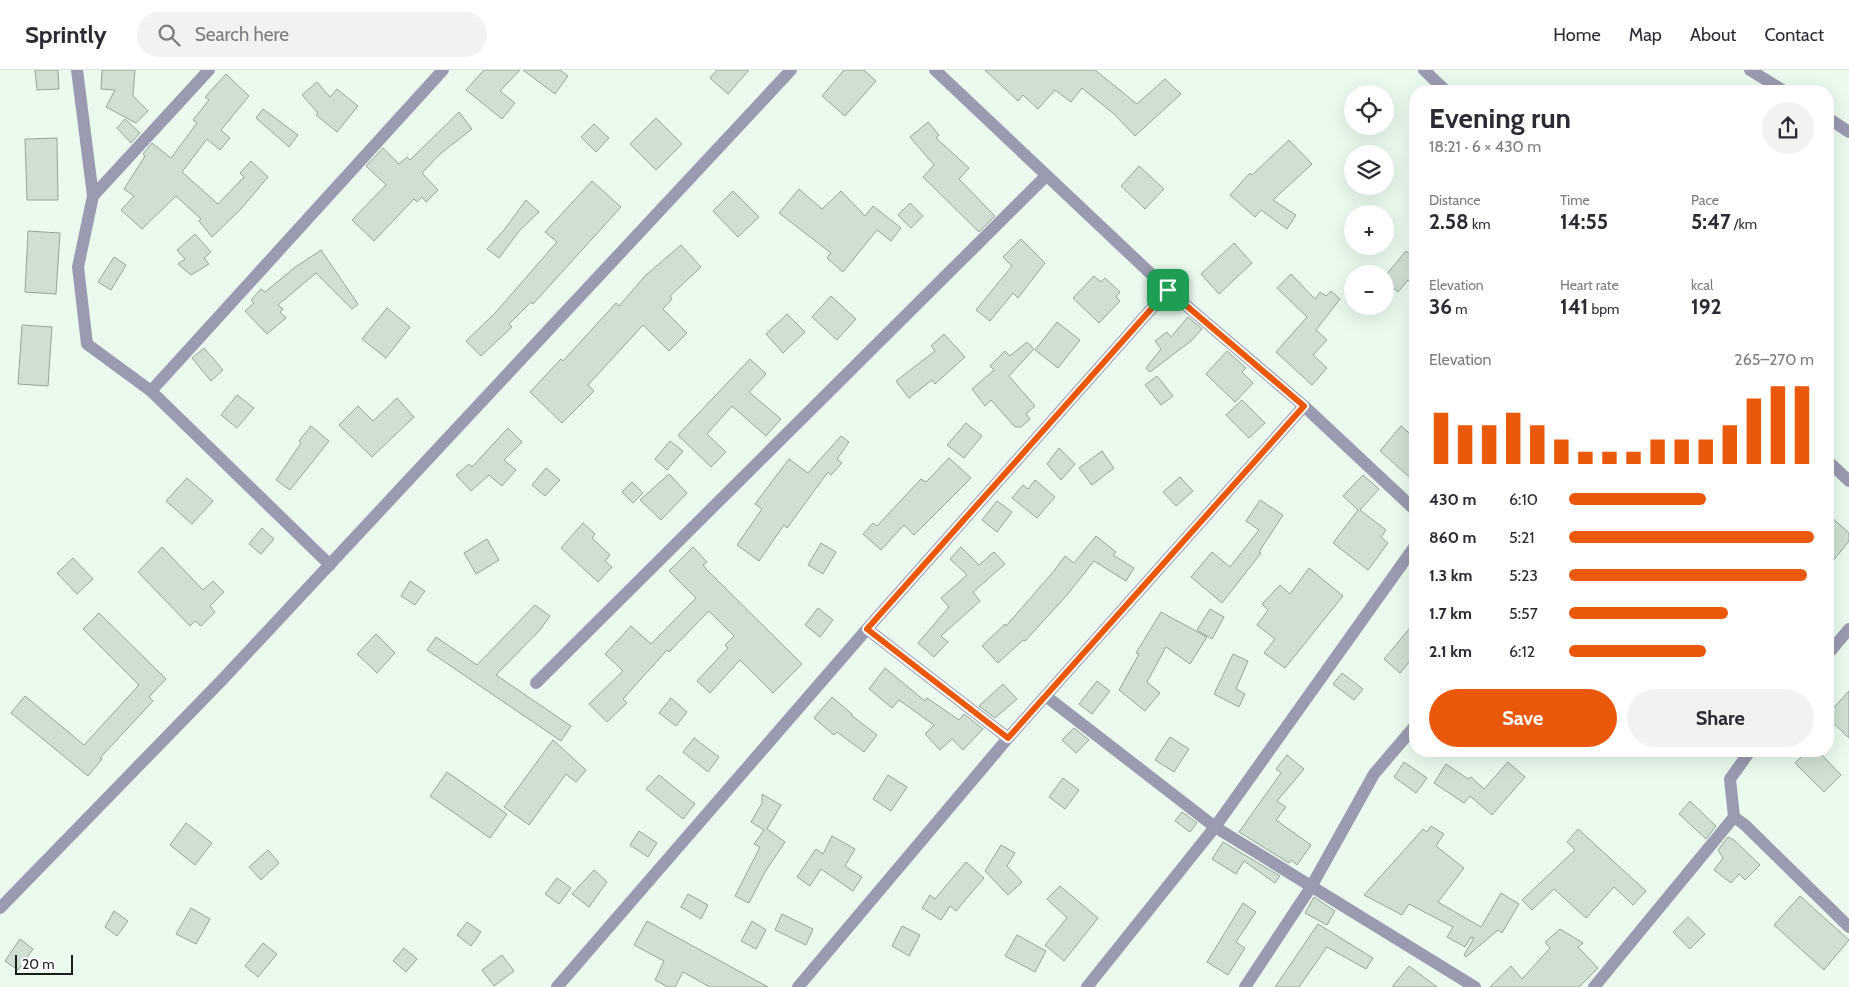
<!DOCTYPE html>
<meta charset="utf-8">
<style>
body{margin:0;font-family:Cabin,sans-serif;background:#f2f2f3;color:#2b2b33;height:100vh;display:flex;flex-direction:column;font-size:19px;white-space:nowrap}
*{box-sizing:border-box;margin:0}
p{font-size:16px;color:#7c7c81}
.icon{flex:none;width:28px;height:28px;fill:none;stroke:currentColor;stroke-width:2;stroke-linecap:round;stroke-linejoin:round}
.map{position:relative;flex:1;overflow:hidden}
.sheet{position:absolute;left:1409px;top:15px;width:425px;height:672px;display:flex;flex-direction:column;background:#fff;border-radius:20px;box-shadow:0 5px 20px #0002}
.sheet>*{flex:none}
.controls{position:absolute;left:1344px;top:15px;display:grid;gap:10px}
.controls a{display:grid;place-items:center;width:50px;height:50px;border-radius:50%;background:#fff;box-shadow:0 5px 20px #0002;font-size:25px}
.scale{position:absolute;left:15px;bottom:12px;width:58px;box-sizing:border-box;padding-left:5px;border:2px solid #191f1a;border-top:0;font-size:14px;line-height:18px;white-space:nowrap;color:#191f1a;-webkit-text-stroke:4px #fff;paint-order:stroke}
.pin{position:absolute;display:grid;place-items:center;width:42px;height:42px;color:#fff;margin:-21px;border-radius:10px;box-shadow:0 2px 8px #0006}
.round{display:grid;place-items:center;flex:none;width:52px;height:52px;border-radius:26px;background:#f2f2f3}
.head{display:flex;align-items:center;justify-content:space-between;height:85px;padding:0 20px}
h1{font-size:28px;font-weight:800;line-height:38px}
.figures{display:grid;grid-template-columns:repeat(3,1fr);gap:8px;height:85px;padding:5px 20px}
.figures div{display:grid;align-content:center}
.figures b{font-size:21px;font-weight:800}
.figures small{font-size:14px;font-weight:400}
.figures p{font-size:14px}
.chart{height:140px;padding:10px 20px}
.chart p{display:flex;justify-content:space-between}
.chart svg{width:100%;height:90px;margin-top:5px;stroke:#ea580c;stroke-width:6}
.button{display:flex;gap:10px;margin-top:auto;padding:10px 20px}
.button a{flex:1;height:58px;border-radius:30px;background:#ea580c;color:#fff;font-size:20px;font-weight:800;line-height:58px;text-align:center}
.button a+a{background:#f2f2f3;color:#2b2b33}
ul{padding:0 20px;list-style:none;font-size:16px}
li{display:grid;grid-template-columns:80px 60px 1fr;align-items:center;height:38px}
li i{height:12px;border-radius:6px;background:#ea580c}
header{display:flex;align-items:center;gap:30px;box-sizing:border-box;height:70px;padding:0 25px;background:#fff;border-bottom:1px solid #e1e1e2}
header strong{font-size:24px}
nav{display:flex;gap:28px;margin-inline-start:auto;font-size:18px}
.search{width:350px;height:45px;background:#f2f2f3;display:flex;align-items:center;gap:12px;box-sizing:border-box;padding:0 18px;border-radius:28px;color:#7c7c81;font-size:19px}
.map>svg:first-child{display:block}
.building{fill:#cfe0d2;stroke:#95a598}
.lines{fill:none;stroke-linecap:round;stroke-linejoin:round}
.minor{stroke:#9a9ab1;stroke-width:12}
.tertiary{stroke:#9a9ab1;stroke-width:12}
.route-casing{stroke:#fff;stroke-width:10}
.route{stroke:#ea580c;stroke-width:6}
</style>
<header>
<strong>Sprintly</strong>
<div class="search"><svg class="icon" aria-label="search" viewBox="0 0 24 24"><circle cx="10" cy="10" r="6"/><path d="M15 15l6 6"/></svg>Search here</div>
<nav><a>Home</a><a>Map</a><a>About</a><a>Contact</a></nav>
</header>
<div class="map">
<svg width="1849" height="917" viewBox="0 0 1849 917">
<rect width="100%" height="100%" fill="#eafbee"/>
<!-- building -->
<g class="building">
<polygon points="35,0 58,0 59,19 37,20"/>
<polygon points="102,0 135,0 133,26 148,41 136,53 106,37 115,20 101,19"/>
<polygon points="484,0 520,0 500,21 515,33 502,49 466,20"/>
<polygon points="523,0 560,0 568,6 555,24"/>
<polygon points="717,0 749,0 728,24 710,8"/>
<polygon points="844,0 864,0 876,11 845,46 822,26"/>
<polygon points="985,0 1095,0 1137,34 1165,9 1181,24 1135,66 1114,44 1082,18 1071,32 1055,20 1038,39 1023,25 1018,31"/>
<polygon points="226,4 249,26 221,60 230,68 220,80 207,69 182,102 218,134 244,107 240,103 251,91 268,107 241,139 212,167 199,151 201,149 176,126 142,159 121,140 134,126 124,119 145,86 143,84 152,73 171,88 197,53 193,50 209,30 205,27"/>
<polygon points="317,12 330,27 337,19 358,36 337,62 316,45 318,43 302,25"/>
<polygon points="263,39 298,65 289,77 256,48"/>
<polygon points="459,42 472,59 440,84 422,103 438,120 426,132 422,127 417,132 414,129 374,171 352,150 386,115 366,96 383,78 399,94 407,87 410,90"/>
<polygon points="656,48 682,74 656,100 630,74"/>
<polygon points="125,49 140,63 131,73 117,58"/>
<polygon points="928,52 939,65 936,68 969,98 959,109 995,146 979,162 923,107 934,95 910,67"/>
<polygon points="594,54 609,68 596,82 581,67"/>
<polygon points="57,68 58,130 27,130 25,69"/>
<polygon points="1289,70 1312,94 1273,130 1296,145 1287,159 1261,140 1255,147 1230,125 1250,103 1252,105"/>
<polygon points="1139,96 1164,119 1145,139 1121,116"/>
<polygon points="592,111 621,137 533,234 531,232 509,254 512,257 481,286 466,271 495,243 557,172 545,162"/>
<polygon points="799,119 822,139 841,121 865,146 873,136 901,158 891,171 877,160 843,202 827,188 831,183 779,143"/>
<polygon points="733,121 759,147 738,167 713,141"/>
<polygon points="526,130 539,142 520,160 499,188 487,179 504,160"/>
<polygon points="910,133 923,146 911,158 898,145"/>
<polygon points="28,161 60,163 56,224 25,222"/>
<polygon points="195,164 211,182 204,188 209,194 191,205 178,194 185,189 177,180"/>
<polygon points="1021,169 1045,193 1018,228 1013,223 990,251 976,240 1012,196 1003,187"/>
<polygon points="1234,173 1252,193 1219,224 1201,204"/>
<polygon points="681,175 701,197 670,226 672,229 663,239 687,263 669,281 643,255 588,315 594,321 562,353 530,322 561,289 563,291 616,233 619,236 646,205"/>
<polygon points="321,180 358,234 352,239 316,203 278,235 283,239 280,242 286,248 267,264 245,241 254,233 251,230 261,219 265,222 294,198"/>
<polygon points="1406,181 1415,189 1415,217 1408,210 1398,222 1385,211 1385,206"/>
<polygon points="114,187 126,195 111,220 98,212"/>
<polygon points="1291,204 1315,229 1320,222 1326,226 1331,221 1340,229 1316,260 1327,270 1313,285 1327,298 1312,315 1276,282 1307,247 1277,218"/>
<polygon points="1094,206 1101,212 1105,208 1120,222 1116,227 1120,231 1099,253 1073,228"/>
<polygon points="831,226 856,249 837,270 812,247"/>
<polygon points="387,238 410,257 386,288 362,269"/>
<polygon points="787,244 805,262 783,283 766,264"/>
<polygon points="1188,247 1202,259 1191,271 1150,302 1146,298 1161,279 1155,271 1167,262 1171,267"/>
<polygon points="1057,252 1080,270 1058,298 1035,280"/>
<polygon points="22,255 52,257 48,316 18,314"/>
<polygon points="944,264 965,287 935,314 932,310 909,328 896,311 935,281 931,276"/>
<polygon points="1027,272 1034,279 1009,306 1035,336 1026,344 1030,349 1021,357 1015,357 991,330 985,336 972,319 994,300 990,296 1005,281 1010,286"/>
<polygon points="204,278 223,300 211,311 192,288"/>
<polygon points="1227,281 1246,298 1242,302 1253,313 1235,332 1206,304"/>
<polygon points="750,289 766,304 749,322 781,349 766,366 732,336 707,364 726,382 711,397 678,365"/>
<polygon points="1157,306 1173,326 1161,335 1145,315"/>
<polygon points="237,325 254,338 237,358 221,345"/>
<polygon points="397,328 414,347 372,387 339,355 358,336 373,351"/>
<polygon points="1242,330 1265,353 1249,368 1226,345"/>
<polygon points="966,353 982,366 964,388 947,375"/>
<polygon points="311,356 329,371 290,420 276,410 301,373 299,371"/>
<polygon points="1401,356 1415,368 1415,412 1380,381"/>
<polygon points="508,358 522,372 504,390 516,400 502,416 489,405 471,421 456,405 469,394 472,397"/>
<polygon points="841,366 849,372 837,389 842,393 831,405 828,402 787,458 784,455 759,491 737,475 762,439 755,434 789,389 808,403"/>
<polygon points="670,371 683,381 667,400 655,389"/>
<polygon points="1059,378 1075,394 1061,410 1047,394"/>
<polygon points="1102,381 1114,398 1092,415 1079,398"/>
<polygon points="949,388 971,408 914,465 904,455 881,480 863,464 873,453 877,456 921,409 926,412"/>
<polygon points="546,398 560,410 545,426 532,415"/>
<polygon points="669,404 687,423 661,450 640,430"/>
<polygon points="1363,405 1379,419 1360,440 1386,460 1381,467 1388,473 1368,500 1333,473 1358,440 1343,426"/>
<polygon points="1180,407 1193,421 1176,436 1163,422"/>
<polygon points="187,408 213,431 192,454 166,431"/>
<polygon points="1035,410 1055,427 1037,448 1012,428 1023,415 1028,419"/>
<polygon points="632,412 643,423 633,433 622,422"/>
<polygon points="1260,430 1283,445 1259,482 1261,483 1222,533 1191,507 1212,482 1230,497 1259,460 1246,451"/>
<polygon points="997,431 1012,442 997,462 982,450"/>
<polygon points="1828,444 1849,463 1849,471 1828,497"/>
<polygon points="583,453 595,464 592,468 610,485 605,491 612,497 598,512 561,478"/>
<polygon points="262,458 274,469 261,484 249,474"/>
<polygon points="1096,466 1116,482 1113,485 1134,498 1126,511 1094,491 1067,525 1025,571 1023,570 998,593 982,576 1005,554 1006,556 1054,501 1065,486 1074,493"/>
<polygon points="487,469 499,490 476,504 464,483"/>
<polygon points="821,473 836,482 823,504 808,495"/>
<polygon points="162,477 203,520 213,511 224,522 210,536 215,542 201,556 195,551 190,556 138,502"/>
<polygon points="693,477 707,492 703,495 707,500 802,594 773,623 740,590 710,623 697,611 728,578 725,575 734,566 709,541 669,582 667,580 623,629 627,633 607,652 589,634 623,601 605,584 631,556 651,574 696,528 669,501"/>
<polygon points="961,477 979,495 994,482 1005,494 973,522 980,531 941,566 948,572 934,587 918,573 949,537 941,528 967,505 950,489"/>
<polygon points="73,488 93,509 77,524 57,503"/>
<polygon points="1309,498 1343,526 1285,598 1264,583 1275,569 1257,555 1268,540 1262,534 1280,515 1290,524"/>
<polygon points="410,511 425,521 415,535 401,526"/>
<polygon points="535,535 550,546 540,560 496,605 571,656 561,671 427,580 436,567 477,595"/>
<polygon points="818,538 833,550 820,567 805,555"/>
<polygon points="1210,539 1224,547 1212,569 1197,560"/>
<polygon points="1161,542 1207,567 1190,594 1166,577 1147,612 1160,623 1145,641 1119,620 1139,584 1136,583"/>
<polygon points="99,543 166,609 149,627 153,631 100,688 102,689 88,706 11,643 25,626 84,675 139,615 83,559"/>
<polygon points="1415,552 1415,585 1400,603 1384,589"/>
<polygon points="376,564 395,583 377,603 357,584"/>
<polygon points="1233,584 1248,591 1236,619 1245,624 1239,637 1214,624"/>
<polygon points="885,598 925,631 927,628 959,650 964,644 983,659 963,680 952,669 940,680 925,664 934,655 899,630 892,638 869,619"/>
<polygon points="1342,603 1363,619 1354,630 1333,614"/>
<polygon points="1097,611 1110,621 1092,644 1079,634"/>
<polygon points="1003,614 1017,629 995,648 979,636"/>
<polygon points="1849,621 1849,668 1828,648 1828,644"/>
<polygon points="832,627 852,644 851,645 877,665 864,682 837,662 834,665 814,648"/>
<polygon points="671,628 687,642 676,656 659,643"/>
<polygon points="1074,658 1089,670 1076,683 1062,670"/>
<polygon points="1170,667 1189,679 1174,702 1155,690"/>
<polygon points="694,668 719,687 708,702 683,682"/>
<polygon points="553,670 586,700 576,712 566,704 529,755 504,737"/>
<polygon points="1807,681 1818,681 1841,705 1824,722 1795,693"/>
<polygon points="1287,685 1304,699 1277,731 1286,737 1276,750 1311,775 1297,795 1291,790 1289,793 1239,762 1281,703 1276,699"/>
<polygon points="1404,692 1427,708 1416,723 1394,707"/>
<polygon points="1508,692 1525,707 1492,745 1470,726 1464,733 1434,713 1446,694 1468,709 1471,707 1484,719"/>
<polygon points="447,702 507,744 490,768 430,726"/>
<polygon points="659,705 695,734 683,749 646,719"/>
<polygon points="888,705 907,717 891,741 873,729"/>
<polygon points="1063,708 1079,720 1065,739 1049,727"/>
<polygon points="762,724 781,735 767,759 785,772 765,802 749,833 735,826 760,777 754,774 764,760 751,752 762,733"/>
<polygon points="1690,731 1716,756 1706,769 1679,744"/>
<polygon points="1182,742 1197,753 1190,762 1175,751"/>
<polygon points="186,753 212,773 195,795 170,775"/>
<polygon points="1431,756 1444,764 1436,776 1464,798 1438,832 1481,857 1501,823 1519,834 1502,863 1498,860 1466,887 1464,885 1474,868 1471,867 1465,877 1447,867 1453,857 1409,834 1402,845 1364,825 1423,759 1427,762"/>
<polygon points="1578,759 1646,821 1633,835 1614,817 1586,848 1554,819 1532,840 1522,830 1575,780 1567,772"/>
<polygon points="639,761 657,773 648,787 630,775"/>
<polygon points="832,766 855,779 845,796 862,807 853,821 821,799 810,816 797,807 816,779 823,784"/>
<polygon points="1728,767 1734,770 1760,795 1745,810 1739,804 1731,813 1714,800 1723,788 1718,780"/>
<polygon points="1223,772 1280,806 1275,813 1244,791 1236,804 1212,789"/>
<polygon points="1001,775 1015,783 1007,796 1022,812 1008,825 985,801"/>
<polygon points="268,780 279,793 261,810 249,797"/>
<polygon points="966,792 984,808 956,841 950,836 941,850 922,838 930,825 935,829"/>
<polygon points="594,800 607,812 589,837 572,824"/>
<polygon points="557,808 571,818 559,834 545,824"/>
<polygon points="1060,816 1098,848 1064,891 1045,875 1067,848 1047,829"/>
<polygon points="688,824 708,835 701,849 681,837"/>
<polygon points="1800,826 1849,870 1824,900 1774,855"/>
<polygon points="1314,827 1335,841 1327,855 1305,843"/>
<polygon points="1243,833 1256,842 1236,872 1245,878 1228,905 1207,892"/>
<polygon points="191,838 210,849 196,874 176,864"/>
<polygon points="114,841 128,851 117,866 105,857"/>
<polygon points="782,844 813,859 806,875 775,860"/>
<polygon points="1688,847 1705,864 1690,879 1673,862"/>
<polygon points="647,851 768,917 710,917 683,902 675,917 668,917 655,910 664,891 634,875"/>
<polygon points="752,851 766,860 756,879 741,871"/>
<polygon points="467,852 481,862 471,876 457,865"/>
<polygon points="1318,854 1373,888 1366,899 1327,877 1299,917 1275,917"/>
<polygon points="902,856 920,865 909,886 892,876"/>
<polygon points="1560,859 1583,873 1578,877 1598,898 1579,917 1490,917 1511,896 1522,909 1550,878 1545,872"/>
<polygon points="1017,865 1046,881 1035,902 1005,886"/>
<polygon points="20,869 33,879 18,900 5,891"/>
<polygon points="263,873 277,884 258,907 245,896"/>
<polygon points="404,878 417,889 406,902 393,891"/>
<polygon points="502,885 514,901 494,916 482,900"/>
<polygon points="1409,896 1437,917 1392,917"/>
</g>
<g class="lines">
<!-- minor -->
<g class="minor">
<polyline points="77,0 93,126 78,197 87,274 151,321 330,495"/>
<polyline points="935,0 1168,220 1304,336 1415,440"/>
<polyline points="1750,0 1784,21"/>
<polyline points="1828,48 1849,62"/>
<polyline points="93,126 209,0"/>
<polyline points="151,321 443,0"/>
<polyline points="867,559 1008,668"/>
<polyline points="1828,584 1849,559"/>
<polyline points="536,613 1046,106"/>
<polyline points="1047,627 1215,757 1475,917"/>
<polyline points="1734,747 1745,755 1849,857"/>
<polyline points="557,917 867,559 1168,220"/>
<polyline points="798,917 1008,668 1304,336"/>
<polyline points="1087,917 1215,757 1415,476"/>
<polyline points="1245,917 1311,817 1374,704 1415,656"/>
<polyline points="1594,917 1734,747 1730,709 1750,681"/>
</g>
<!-- tertiary -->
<g class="tertiary">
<polyline points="1424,0 1446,21"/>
<polyline points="1828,391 1849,411"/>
<polyline points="0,838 222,610 791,0"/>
</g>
</g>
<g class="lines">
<!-- route casing -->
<g class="route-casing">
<polygon id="route" points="1168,220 1304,336 1008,668 867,559"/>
</g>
<!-- route -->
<use href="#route" class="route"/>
</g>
</svg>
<div class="controls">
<a><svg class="icon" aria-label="locate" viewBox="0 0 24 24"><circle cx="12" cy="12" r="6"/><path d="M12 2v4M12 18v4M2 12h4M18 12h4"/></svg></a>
<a><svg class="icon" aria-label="layers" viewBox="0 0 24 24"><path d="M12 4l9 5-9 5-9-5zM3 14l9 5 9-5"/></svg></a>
<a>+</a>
<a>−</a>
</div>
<div class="scale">20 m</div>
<div class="pin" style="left:1168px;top:220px;background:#1e9e55"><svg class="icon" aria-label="arrive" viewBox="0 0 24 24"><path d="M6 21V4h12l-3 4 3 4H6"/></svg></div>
<section class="sheet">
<div class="head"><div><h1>Evening run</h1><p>18:21 · 6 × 430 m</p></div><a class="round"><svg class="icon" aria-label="share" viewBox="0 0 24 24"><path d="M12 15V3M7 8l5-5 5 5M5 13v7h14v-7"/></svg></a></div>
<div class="figures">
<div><p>Distance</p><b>2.58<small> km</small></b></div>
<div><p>Time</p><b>14:55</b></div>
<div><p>Pace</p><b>5:47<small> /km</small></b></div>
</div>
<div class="figures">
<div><p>Elevation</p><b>36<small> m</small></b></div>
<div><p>Heart rate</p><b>141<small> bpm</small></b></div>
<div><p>kcal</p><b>192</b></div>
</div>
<div class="chart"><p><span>Elevation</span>265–270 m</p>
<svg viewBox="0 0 160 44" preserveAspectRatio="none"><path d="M5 44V19M15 44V25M25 44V25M35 44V19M45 44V25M55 44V32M65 44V38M75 44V38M85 44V38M95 44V32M105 44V32M115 44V32M125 44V25M135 44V12M145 44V6M155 44V6"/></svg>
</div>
<ul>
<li><b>430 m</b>6:10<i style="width:56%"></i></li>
<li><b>860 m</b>5:21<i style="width:100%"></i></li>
<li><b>1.3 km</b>5:23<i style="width:97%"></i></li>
<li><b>1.7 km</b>5:57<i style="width:65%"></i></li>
<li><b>2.1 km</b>6:12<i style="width:56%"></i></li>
</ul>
<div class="button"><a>Save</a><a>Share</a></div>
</section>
</div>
